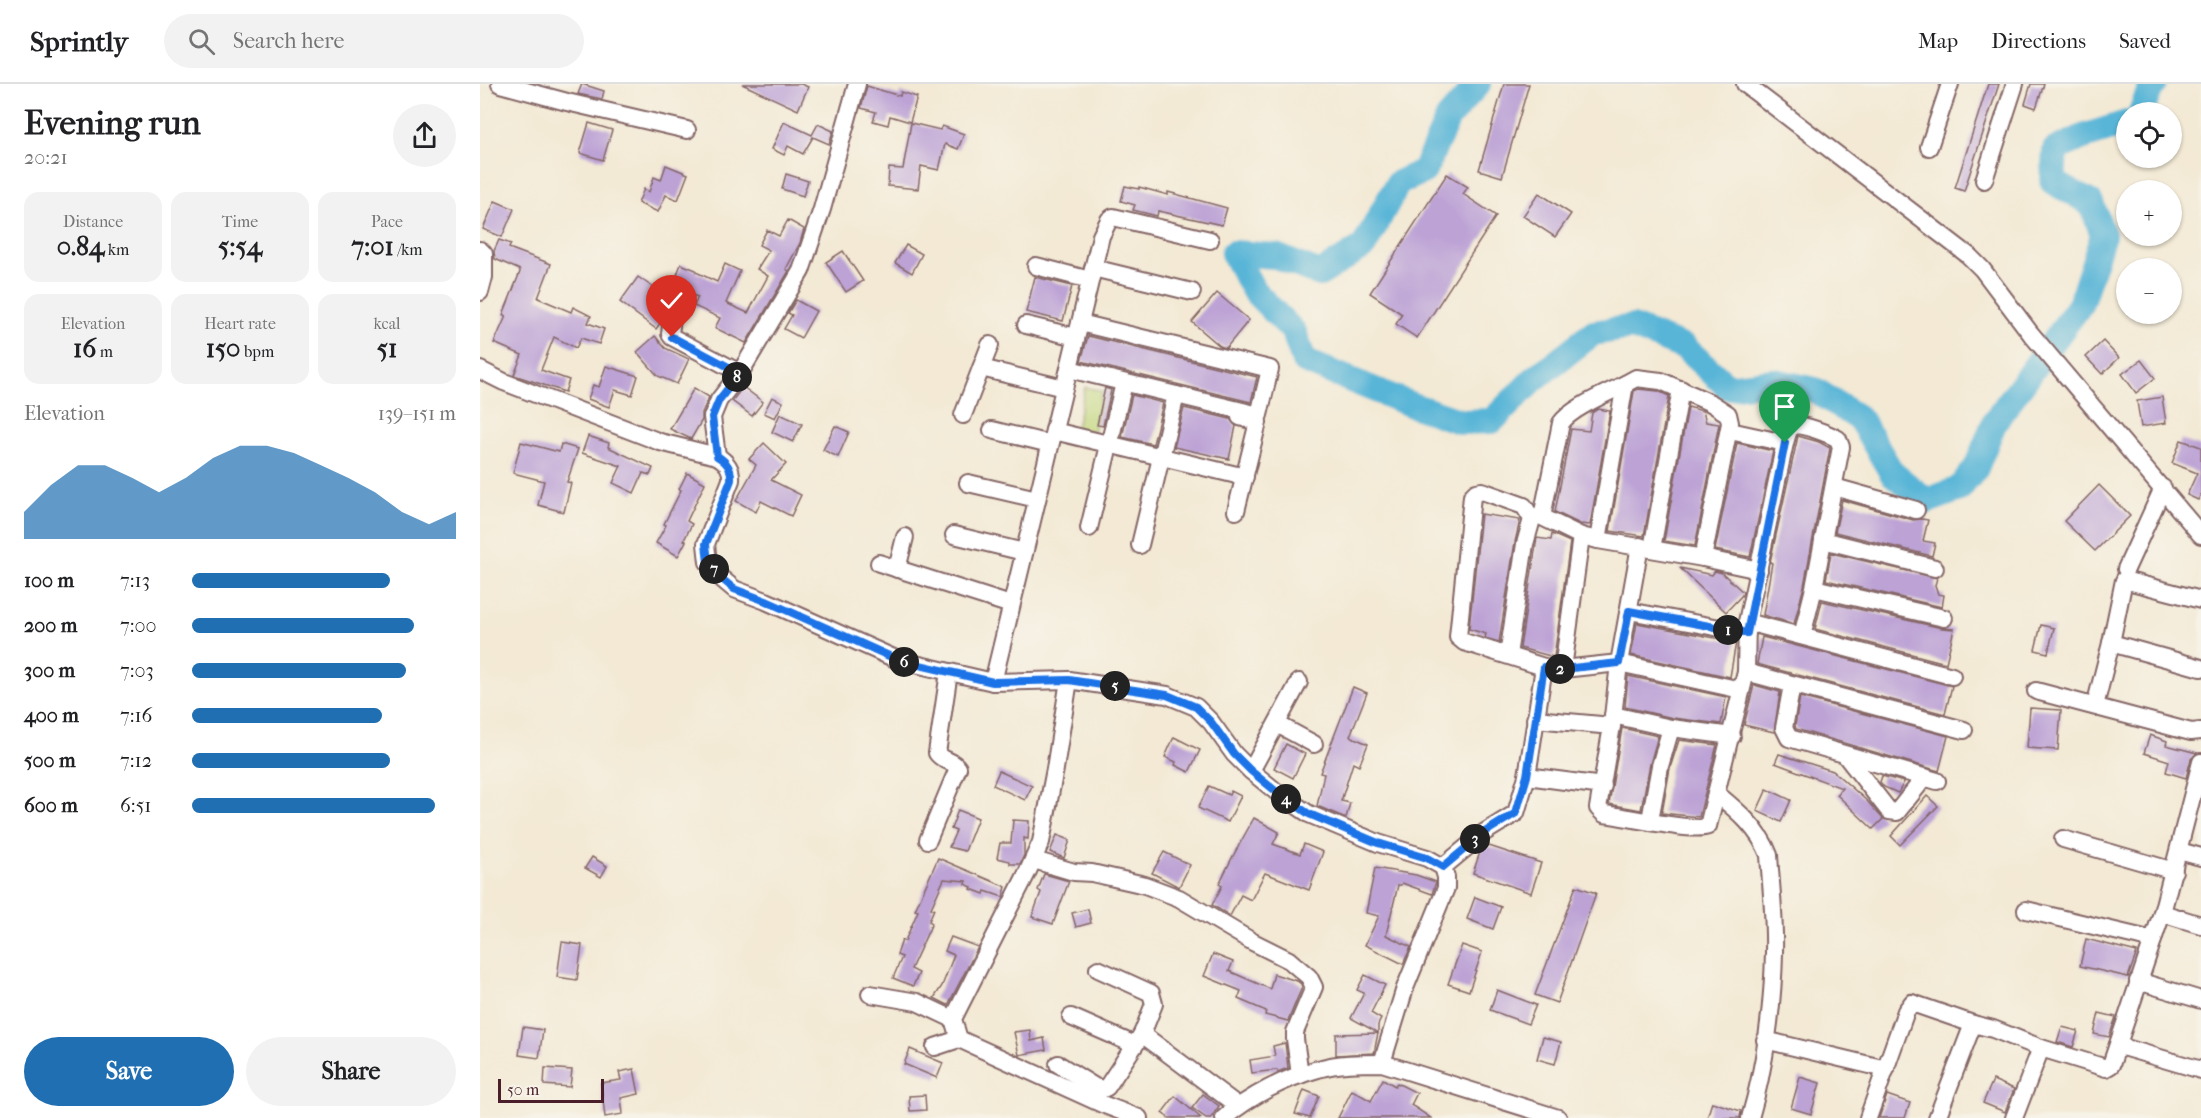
<!DOCTYPE html>
<meta charset="utf-8">
<style>
body{margin:0;font-family:"IM FELL French Canon",serif;background:#f2f2f2;color:#202124;height:100vh;display:flex;flex-direction:column;font-size:22px;white-space:nowrap}
*{box-sizing:border-box;margin:0}
p{font-size:20px;color:#757577}
.icon{flex:none;width:33px;height:33px;fill:none;stroke:currentColor;stroke-width:2;stroke-linecap:round;stroke-linejoin:round}
.map{position:relative;flex:1;overflow:hidden}
.details{display:flex;flex-direction:column;background:#fff;width:480px}
.details>*{flex:none}
.controls{position:absolute;left:1636px;top:18px;display:grid;gap:12px}
.controls a{display:grid;place-items:center;width:66px;height:66px;border-radius:50%;background:#fff;box-shadow:0 2px 4px #0004;font-size:30px}
.scale{position:absolute;left:18px;bottom:15px;width:106px;box-sizing:border-box;padding-left:6px;border:3px solid #4a1f2b;border-top:0;font-size:16px;line-height:21px;white-space:nowrap;color:#4a1f2b;-webkit-text-stroke:4px #f7f3e8;paint-order:stroke}
.pin{position:absolute;display:grid;place-items:center;width:51px;height:51px;color:#fff;margin:-62px -26px;border-radius:50% 50% 50% 0;rotate:-45deg;box-shadow:0 0 6px #0007}
.pin .icon{rotate:45deg}
.km{position:absolute;width:30px;height:30px;margin:-15px;border-radius:50%;background:#222;color:#fff;font-size:16px;line-height:30px;text-align:center}
.round{display:grid;place-items:center;flex:none;width:63px;height:63px;border-radius:32px;background:#f2f2f2}
.overview{display:flex;align-items:center;justify-content:space-between;height:102px;padding:0 24px}
h1{font-size:33px;font-weight:800;line-height:45px}
.stats{display:grid;grid-template-columns:repeat(3,1fr);gap:9px;height:102px;padding:6px 24px}
.stats div{display:grid;align-content:center;border-radius:15px;background:#f2f2f2;text-align:center}
.stats b{font-size:26px;font-weight:800}
.stats small{font-size:16px;font-weight:400}
.stats p{font-size:16px}
.chart{height:168px;padding:12px 24px}
.chart p{display:flex;justify-content:space-between}
.chart svg{width:100%;height:108px;margin-top:6px;fill:#1f6fb2;opacity:.7}
.cta{display:flex;gap:12px;margin-top:auto;padding:12px 24px}
.cta a{flex:1;height:69px;border-radius:36px;background:#1f6fb2;color:#fff;font-size:24px;font-weight:800;line-height:69px;text-align:center}
.cta a+a{background:#f2f2f2;color:#202124}
ul{padding:0 24px;list-style:none;font-size:20px}
li{display:grid;grid-template-columns:96px 72px 1fr;align-items:center;height:45px}
li i{height:15px;border-radius:8px;background:#1f6fb2}
header{display:flex;align-items:center;gap:36px;box-sizing:border-box;height:84px;padding:0 30px;background:#fff;border-bottom:2px solid #e0e0e0}
header strong{font-size:28px}
nav{display:flex;gap:33px;margin-inline-start:auto;font-size:21px}
.search{width:420px;height:54px;background:#f2f2f2;display:flex;align-items:center;gap:15px;box-sizing:border-box;padding:0 21px;border-radius:33px;color:#757577;font-size:22px}
main{display:flex;flex:1;min-height:0}
.map>svg:first-child{display:block}
.green{fill:#bfd578;stroke:#847a52;stroke-width:1.5}
.lines{fill:none;stroke-linecap:round;stroke-linejoin:round}
.river{stroke:#59b5d7;stroke-width:26}
.building{fill:#bca2d5}
.minor-casing{stroke:#856666;stroke-width:20}
.minor{stroke:#fff;stroke-width:16}
.route-casing{stroke:#fff;stroke-width:12}
.route{stroke:#1a73e8;stroke-width:8}
</style>
<header>
<strong>Sprintly</strong>
<div class="search"><svg class="icon" aria-label="search" viewBox="0 0 24 24"><circle cx="10" cy="10" r="6"/><path d="M15 15l6 6"/></svg>Search here</div>
<nav><a>Map</a><a>Directions</a><a>Saved</a></nav>
</header>
<main>
<section class="details">
<div class="overview"><div><h1>Evening run</h1><p>20:21</p></div><a class="round"><svg class="icon" aria-label="share" viewBox="0 0 24 24"><path d="M12 15V3M7 8l5-5 5 5M5 13v7h14v-7"/></svg></a></div>
<div class="stats">
<div><p>Distance</p><b>0.84<small> km</small></b></div>
<div><p>Time</p><b>5:54</b></div>
<div><p>Pace</p><b>7:01<small> /km</small></b></div>
</div>
<div class="stats">
<div><p>Elevation</p><b>16<small> m</small></b></div>
<div><p>Heart rate</p><b>150<small> bpm</small></b></div>
<div><p>kcal</p><b>51</b></div>
</div>
<div class="chart"><p><span>Elevation</span>139–151 m</p>
<svg viewBox="0 0 160 44" preserveAspectRatio="none"><path d="M0 44V33L10 22L20 14L30 14L40 19L50 25L60 19L70 11L80 6L90 6L100 9L110 14L120 19L130 25L140 33L150 38L160 33V44z"/></svg>
</div>
<ul>
<li><b>100 m</b>7:13<i style="width:75%"></i></li>
<li><b>200 m</b>7:00<i style="width:84%"></i></li>
<li><b>300 m</b>7:03<i style="width:81%"></i></li>
<li><b>400 m</b>7:16<i style="width:72%"></i></li>
<li><b>500 m</b>7:12<i style="width:75%"></i></li>
<li><b>600 m</b>6:51<i style="width:92%"></i></li>
</ul>
<div class="cta"><a>Save</a><a>Share</a></div>
</section>
<div class="map">
<svg width="1721" height="1034" viewBox="0 0 1721 1034">
<rect width="100%" height="100%" fill="#f7f3e8"/>
<filter id="ink" filterUnits="userSpaceOnUse"><feTurbulence type="fractalNoise" baseFrequency=".0167" numOctaves="2"/><feDisplacementMap in="SourceGraphic" scale="12" xChannelSelector="R" yChannelSelector="G"/><feConvolveMatrix kernelMatrix="1 2 1 2 8 2 1 2 1" color-interpolation-filters="sRGB"/></filter>
<filter id="wash" filterUnits="userSpaceOnUse"><feTurbulence type="fractalNoise" baseFrequency=".008" numOctaves="4" result="noise"/><feDisplacementMap in="SourceGraphic" scale="24" xChannelSelector="R" yChannelSelector="G"/><feGaussianBlur stdDeviation="1.35" result="paint"/><feColorMatrix in="noise" values="0 0 0 0 0 0 0 0 0 0 0 0 0 0 0 0 0 1.4 0 .05"/><feComposite in="paint" operator="in"/></filter>
<g filter="url(#wash)">
<rect width="100%" height="100%" fill="#f3e9d4"/>
<!-- green -->
<polygon class="green" points="605,303 622,307 613,348 596,344"/>
<g class="lines">
<!-- river -->
<g class="river">
<polyline points="998,0 968,34 944,87 918,99 884,162 840,190 796,172 753,169 774,207 814,248 824,277 932,321 982,338 1012,337 1053,296 1113,249 1153,243 1205,264 1248,303 1294,297 1335,306 1380,335 1412,389 1447,417 1479,405 1496,384 1515,337 1600,221 1623,151 1611,119 1573,98 1575,66 1603,53 1647,39"/>
<polyline points="1661,28 1672,1 1675,0"/>
</g>
</g>
<g id="blocks">
<!-- building -->
<g class="building">
<polygon points="102,0 124,7 122,15 98,10"/>
<polygon points="262,0 321,0 328,3 318,26"/>
<polygon points="1024,0 1049,0 1022,93 999,86"/>
<polygon points="1508,0 1519,0 1484,107 1475,104"/>
<polygon points="1551,0 1564,0 1556,24 1545,20"/>
<polygon points="387,2 420,12 421,8 437,13 430,38 410,32 408,41 393,37 396,28 381,24"/>
<polygon points="304,38 332,51 338,40 353,47 349,60 333,53 323,70 308,62 304,71 292,65"/>
<polygon points="109,39 132,46 123,76 100,69"/>
<polygon points="431,39 460,46 462,42 484,50 478,65 465,60 459,86 441,82 438,105 408,102 409,84 423,85"/>
<polygon points="186,81 208,90 198,116 186,111 178,128 158,119 164,105 169,108 174,93 181,96"/>
<polygon points="306,90 328,97 323,112 302,105"/>
<polygon points="967,90 988,103 983,110 1016,132 937,254 916,240 922,230 890,209"/>
<polygon points="645,102 659,105 659,103 688,111 688,108 747,124 742,141 678,127 677,132 653,126 655,121 641,117"/>
<polygon points="1059,109 1091,130 1075,153 1043,132"/>
<polygon points="15,117 34,125 22,153 3,145"/>
<polygon points="308,136 324,145 320,159 306,185 309,187 266,259 235,244 240,234 214,222 218,213 192,204 201,180 216,186 216,188 237,198 245,180 260,187 246,219 268,229 288,192 277,185 289,166 279,161 287,146 299,152"/>
<polygon points="19,156 31,160 29,164 71,180 58,214 91,228 93,223 111,232 108,239 124,245 119,260 101,254 96,264 74,253 61,286 89,296 85,308 34,291 42,271 14,259 26,232 23,231 40,188 40,186 15,175 14,167"/>
<polygon points="426,161 442,170 432,189 415,179"/>
<polygon points="363,167 383,197 366,208 346,178"/>
<polygon points="158,193 181,209 172,221 182,228 181,238 176,245 140,218"/>
<polygon points="555,193 592,202 583,237 546,228"/>
<polygon points="737,209 769,236 746,264 740,262 712,238"/>
<polygon points="316,216 336,227 321,254 304,245 312,231 308,229"/>
<polygon points="175,252 185,264 209,275 197,300 178,292 157,268"/>
<polygon points="608,252 777,293 771,318 601,277"/>
<polygon points="1623,257 1639,274 1622,290 1606,273"/>
<polygon points="1661,276 1675,294 1656,309 1642,290"/>
<polygon points="126,282 158,292 152,311 135,306 129,323 108,315 113,301 119,303"/>
<polygon points="263,303 283,318 272,332 252,317"/>
<polygon points="214,304 229,313 222,329 222,336 211,355 190,345"/>
<polygon points="625,304 631,306 623,342 617,341"/>
<polygon points="1158,305 1178,307 1189,312 1164,452 1130,447 1154,307"/>
<polygon points="652,311 683,319 673,360 642,353"/>
<polygon points="292,313 303,318 295,334 284,329"/>
<polygon points="1682,313 1686,339 1661,343 1657,317"/>
<polygon points="1208,323 1223,327 1226,338 1239,340 1215,462 1184,457"/>
<polygon points="704,324 750,335 756,342 749,375 694,363"/>
<polygon points="1118,325 1130,327 1110,441 1100,440 1075,428 1091,345 1109,347 1112,329"/>
<polygon points="300,330 322,340 313,358 292,348"/>
<polygon points="355,342 369,348 358,373 343,366"/>
<polygon points="108,352 129,359 128,363 173,384 170,391 163,389 154,409 133,399 141,382 102,369"/>
<polygon points="1318,352 1339,358 1350,364 1324,502 1314,540 1283,531 1292,479 1290,478"/>
<polygon points="1701,356 1721,363 1721,410 1718,416 1707,411 1717,389 1692,379"/>
<polygon points="41,358 79,368 81,360 98,365 87,398 91,399 84,428 58,421 64,397 33,389"/>
<polygon points="284,359 306,380 291,396 321,411 311,432 281,417 276,428 256,417 276,381 269,375"/>
<polygon points="1257,359 1293,367 1270,473 1235,466"/>
<polygon points="207,389 225,399 207,437 212,440 204,456 206,457 198,472 176,459 186,441 184,440 201,406 199,405"/>
<polygon points="1619,401 1650,432 1615,467 1584,437"/>
<polygon points="1362,416 1433,436 1442,435 1448,436 1443,457 1455,459 1452,472 1355,448"/>
<polygon points="1001,430 1040,436 1035,458 1019,558 1005,554 1006,550 989,545"/>
<polygon points="1072,450 1090,458 1074,573 1040,564 1057,454 1071,456"/>
<polygon points="1351,469 1457,494 1455,501 1458,510 1464,511 1462,523 1346,496"/>
<polygon points="1200,484 1232,491 1235,487 1242,489 1263,508 1262,511 1246,528"/>
<polygon points="1342,517 1462,544 1474,545 1466,579 1335,545"/>
<polygon points="1157,539 1256,558 1250,593 1151,571"/>
<polygon points="1561,541 1574,544 1568,569 1555,566"/>
<polygon points="1282,553 1472,602 1465,630 1277,580"/>
<polygon points="1148,592 1246,613 1241,640 1193,634 1145,623"/>
<polygon points="1274,601 1300,608 1294,648 1264,641"/>
<polygon points="873,603 887,609 870,652 888,660 879,682 873,679 861,717 870,719 866,734 837,722 844,690 840,689"/>
<polygon points="1320,613 1468,652 1459,687 1316,645 1315,642"/>
<polygon points="1550,624 1581,626 1578,666 1547,664"/>
<polygon points="1142,644 1178,652 1170,680 1161,726 1129,720"/>
<polygon points="1670,651 1687,657 1686,661 1717,669 1711,675 1706,694 1686,688 1689,677 1664,669"/>
<polygon points="694,653 720,666 709,688 695,681 696,678 685,673"/>
<polygon points="1199,656 1237,661 1219,733 1182,729 1190,684"/>
<polygon points="806,660 825,670 813,694 794,684"/>
<polygon points="1299,670 1353,687 1387,717 1403,735 1393,745 1357,711 1362,704 1295,679"/>
<polygon points="519,687 552,702 545,716 513,701"/>
<polygon points="1402,692 1424,698 1418,709 1404,703 1400,698"/>
<polygon points="729,702 749,711 751,707 761,712 748,738 718,724"/>
<polygon points="1287,705 1311,716 1301,738 1277,727"/>
<polygon points="1447,712 1458,722 1420,761 1411,752"/>
<polygon points="478,726 498,734 485,767 469,763 476,747 471,745"/>
<polygon points="774,734 799,748 793,760 820,770 824,760 843,768 829,806 785,789 771,816 761,811 750,832 732,821 742,802 739,800 753,772"/>
<polygon points="533,736 549,737 548,755 544,754 544,771 540,780 530,780 530,777 517,774 520,759 531,759"/>
<polygon points="577,751 590,756 584,774 570,768"/>
<polygon points="1006,761 1061,779 1051,809 993,789 1001,765"/>
<polygon points="684,768 710,781 699,803 672,789"/>
<polygon points="112,773 127,782 121,793 105,784"/>
<polygon points="458,774 526,803 523,813 505,807 504,810 491,805 492,803 485,800 486,797 464,795 451,824 454,825 449,837 452,839 431,885 439,889 433,902 413,894 422,873 417,871 422,856 425,857 438,827 435,826"/>
<polygon points="895,784 936,791 956,798 952,810 922,799 921,801 918,801 906,851 931,863 923,880 885,861 899,832 886,829"/>
<polygon points="564,790 589,797 573,840 552,833 561,808 558,806"/>
<polygon points="1096,802 1116,809 1077,919 1055,911"/>
<polygon points="995,813 1021,823 1013,845 987,835"/>
<polygon points="608,825 611,839 596,843 592,829"/>
<polygon points="471,853 498,863 468,921 454,914 462,902 474,871 465,867"/>
<polygon points="1606,855 1657,868 1648,893 1600,882"/>
<polygon points="82,858 102,861 97,896 77,893"/>
<polygon points="982,861 1002,868 989,907 968,900"/>
<polygon points="733,870 753,878 749,887 790,905 794,890 817,897 821,900 822,903 808,937 785,931 786,927 758,915 761,907 724,892"/>
<polygon points="885,891 905,901 891,929 901,935 898,941 898,949 871,934 884,909 877,906"/>
<polygon points="1017,906 1056,921 1048,940 1010,926"/>
<polygon points="1619,929 1636,933 1629,953 1614,950"/>
<polygon points="43,943 63,946 59,974 39,971"/>
<polygon points="1582,943 1598,947 1593,963 1577,958"/>
<polygon points="550,946 551,957 564,954 566,966 539,971 534,948"/>
<polygon points="898,949 894,969 856,971 856,950"/>
<polygon points="1063,953 1081,958 1075,980 1057,975"/>
<polygon points="805,959 808,984 798,988 797,986 772,989 770,976 795,972 793,962"/>
<polygon points="430,965 463,979 457,994 424,980"/>
<polygon points="65,984 92,986 90,1003 64,1001"/>
<polygon points="154,985 159,1010 141,1014 143,1030 125,1033 121,999 141,996 139,988"/>
<polygon points="1320,993 1340,999 1331,1030 1311,1024"/>
<polygon points="903,995 915,1002 917,999 937,1009 931,1021 951,1034 858,1034 872,1006 891,1017"/>
<polygon points="1513,996 1534,1005 1525,1028 1503,1019"/>
<polygon points="824,1006 839,1012 830,1034 815,1030"/>
<polygon points="723,1010 739,1022 731,1034 726,1034 712,1024"/>
<polygon points="445,1011 446,1026 430,1027 429,1012"/>
<polygon points="1407,1011 1430,1019 1425,1034 1399,1034"/>
<polygon points="695,1012 721,1034 689,1034 682,1029"/>
<polygon points="1232,1018 1261,1027 1260,1034 1227,1034"/>
</g>
</g>
</g>
<g filter="url(#ink)">
<use href="#blocks" fill-opacity="0" stroke="#856666" stroke-width="1.5"/>
<g class="lines">
<!-- minor casing -->
<g class="minor-casing">
<g id="minor">
<polyline points="20,0 87,18 207,46"/>
<polyline points="1265,0 1488,171 1502,185 1551,250 1721,451"/>
<polyline points="1449,63 1470,0"/>
<polyline points="1504,96 1535,0"/>
<polyline points="0,166 4,170 4,193 0,208"/>
<polyline points="556,182 610,196"/>
<polyline points="613,184 712,208"/>
<polyline points="194,219 190,250 192,253 260,289"/>
<polyline points="546,241 596,253"/>
<polyline points="501,284 584,304"/>
<polyline points="589,285 779,331 790,285 600,239"/>
<path d="M 0,286 L 24,298 L 180,358 L 237,372 C 247,378 252,385 251,396 L 226,460 L 228,478 L 242,495 L 254,505 L 286,517 L 418,576 L 513,598 L 589,596 L 687,611 L 716,623 L 731,638 L 754,670 L 771,687 L 798,709 L 829,730 L 898,759 L 947,774 L 963,783 L 966,793 L 966,804 L 925,904 L 902,979"/>
<path d="M 1145,300 C 1128,309 1091,324 1081,339 L 1062,433 L 1101,452 L 1118,456 L 1223,474 L 1279,486"/>
<polyline points="483,331 510,261"/>
<polyline points="512,346 570,360"/>
<polyline points="574,347 765,393"/>
<polyline points="1250,347 1305,359"/>
<polyline points="237,372 232,333 239,316 260,289 321,187 342,125 377,0"/>
<polyline points="488,399 557,415"/>
<polyline points="1354,403 1436,426"/>
<polyline points="756,427 778,338 760,333"/>
<polyline points="609,444 644,299"/>
<polyline points="474,451 544,468"/>
<polyline points="1118,456 1145,300 1156,294 1181,297 1231,319 1248,330 1250,339 1223,474"/>
<polyline points="1343,456 1455,484"/>
<polyline points="660,461 696,311"/>
<polyline points="1172,465 1201,305"/>
<polyline points="399,479 531,521"/>
<polyline points="417,485 425,453"/>
<polyline points="1646,485 1683,404"/>
<polyline points="1334,504 1464,534"/>
<polyline points="1149,527 1267,549"/>
<polyline points="1267,538 1472,592"/>
<polyline points="1631,559 1721,584"/>
<polyline points="1064,583 1083,585 1139,579 1160,462"/>
<polyline points="1083,585 1101,452"/>
<polyline points="1266,588 1484,646"/>
<polyline points="513,598 621,152 629,136 633,133 730,156"/>
<polyline points="1312,601 1304,644 1309,654 1457,697"/>
<path d="M 1261,606 L 1139,579 L 1132,642 L 1118,724 L 1124,730 C 1142,732 1217,749 1228,742 L 1266,588 L 1267,538 L 1305,359 C 1307,353 1308,345 1313,342 C 1319,338 1351,351 1358,355 L 1361,363 L 1334,504 L 1322,552"/>
<polyline points="1556,607 1711,648 1721,647"/>
<polyline points="1615,622 1631,559 1644,496 1721,516"/>
<polyline points="1133,631 1191,644 1252,652"/>
<polyline points="1055,635 1132,642"/>
<polyline points="797,640 834,660"/>
<polyline points="1366,672 1409,727 1417,728 1445,693"/>
<polyline points="771,687 819,598"/>
<polyline points="1047,692 1123,702"/>
<path d="M 1237,710 C 1258,727 1279,745 1289,771 C 1291,803 1295,836 1294,868 C 1293,922 1285,983 1270,1034"/>
<polyline points="1170,736 1180,682 1191,644"/>
<polyline points="1583,755 1694,787"/>
<path d="M 448,756 L 478,684 C 473,676 462,677 457,669 L 469,588"/>
<polyline points="1699,767 1721,773"/>
<polyline points="554,776 594,788 612,789 665,801 699,814 773,858 809,876 829,893 834,903 815,948 815,955 820,991"/>
<polyline points="963,783 1005,748 1036,729 1047,692 1064,583 984,558 978,553 992,412 996,408 1002,407 1044,422 1052,435 1045,460 1028,571"/>
<polyline points="1546,826 1673,856"/>
<polyline points="1682,829 1721,841"/>
<polyline points="618,885 671,909 674,920 662,950 758,1022"/>
<polyline points="1658,897 1721,916"/>
<polyline points="390,910 437,918 473,935"/>
<polyline points="591,933 655,961"/>
<polyline points="479,955 622,1020 659,1034"/>
<polyline points="1285,956 1406,985"/>
<polyline points="1639,962 1721,986"/>
<polyline points="455,963 479,955 473,935 548,787 561,758 575,685 589,596"/>
<polyline points="578,980 615,1003 623,1005 627,1003 662,950"/>
<path d="M 744,1034 C 770,1012 805,994 838,985 C 858,979 881,979 902,979 L 1078,1034"/>
<polyline points="1388,1034 1426,927 1432,919 1493,940"/>
<polyline points="1457,1034 1493,940 1513,945 1561,964 1626,984 1631,981 1682,829 1721,678"/>
<polyline points="1534,1034 1561,964"/>
</g>
</g>
<!-- minor -->
<use href="#minor" class="minor"/>
</g>
</g>
<g class="lines" filter="url(#ink)">
<!-- route casing -->
<g class="route-casing">
<path id="route" d="M 192,253 L 260,289 L 239,316 L 232,333 L 237,372 C 247,378 252,385 251,396 L 226,460 L 228,478 L 242,495 L 254,505 L 286,517 L 418,576 L 513,598 L 589,596 L 687,611 L 716,623 L 731,638 L 754,670 L 771,687 L 798,709 L 829,730 L 898,759 L 947,774 L 963,783 L 1005,748 L 1036,729 L 1047,692 L 1064,583 L 1083,585 L 1139,579 L 1149,527 L 1267,549 L 1305,359"/>
</g>
<!-- route -->
<use href="#route" class="route"/>
</g>
</svg>
<div class="controls">
<a><svg class="icon" aria-label="locate" viewBox="0 0 24 24"><circle cx="12" cy="12" r="6"/><path d="M12 2v4M12 18v4M2 12h4M18 12h4"/></svg></a>
<a>+</a>
<a>−</a>
</div>
<div class="scale">50 m</div>
<div class="pin" style="left:1305px;top:359px;background:#1e9e55"><svg class="icon" aria-label="arrive" viewBox="0 0 24 24"><path d="M6 21V4h12l-3 4 3 4H6"/></svg></div>
<div class="pin" style="left:192px;top:253px;background:#d93025"><svg class="icon" aria-label="check" viewBox="0 0 24 24"><path d="M5 12l5 5 9-10"/></svg></div>
<b class="km" style="left:1248px;top:546px">1</b>
<b class="km" style="left:1080px;top:585px">2</b>
<b class="km" style="left:995px;top:755px">3</b>
<b class="km" style="left:806px;top:715px">4</b>
<b class="km" style="left:635px;top:602px">5</b>
<b class="km" style="left:424px;top:578px">6</b>
<b class="km" style="left:234px;top:485px">7</b>
<b class="km" style="left:257px;top:293px">8</b>
</div>
</main>
